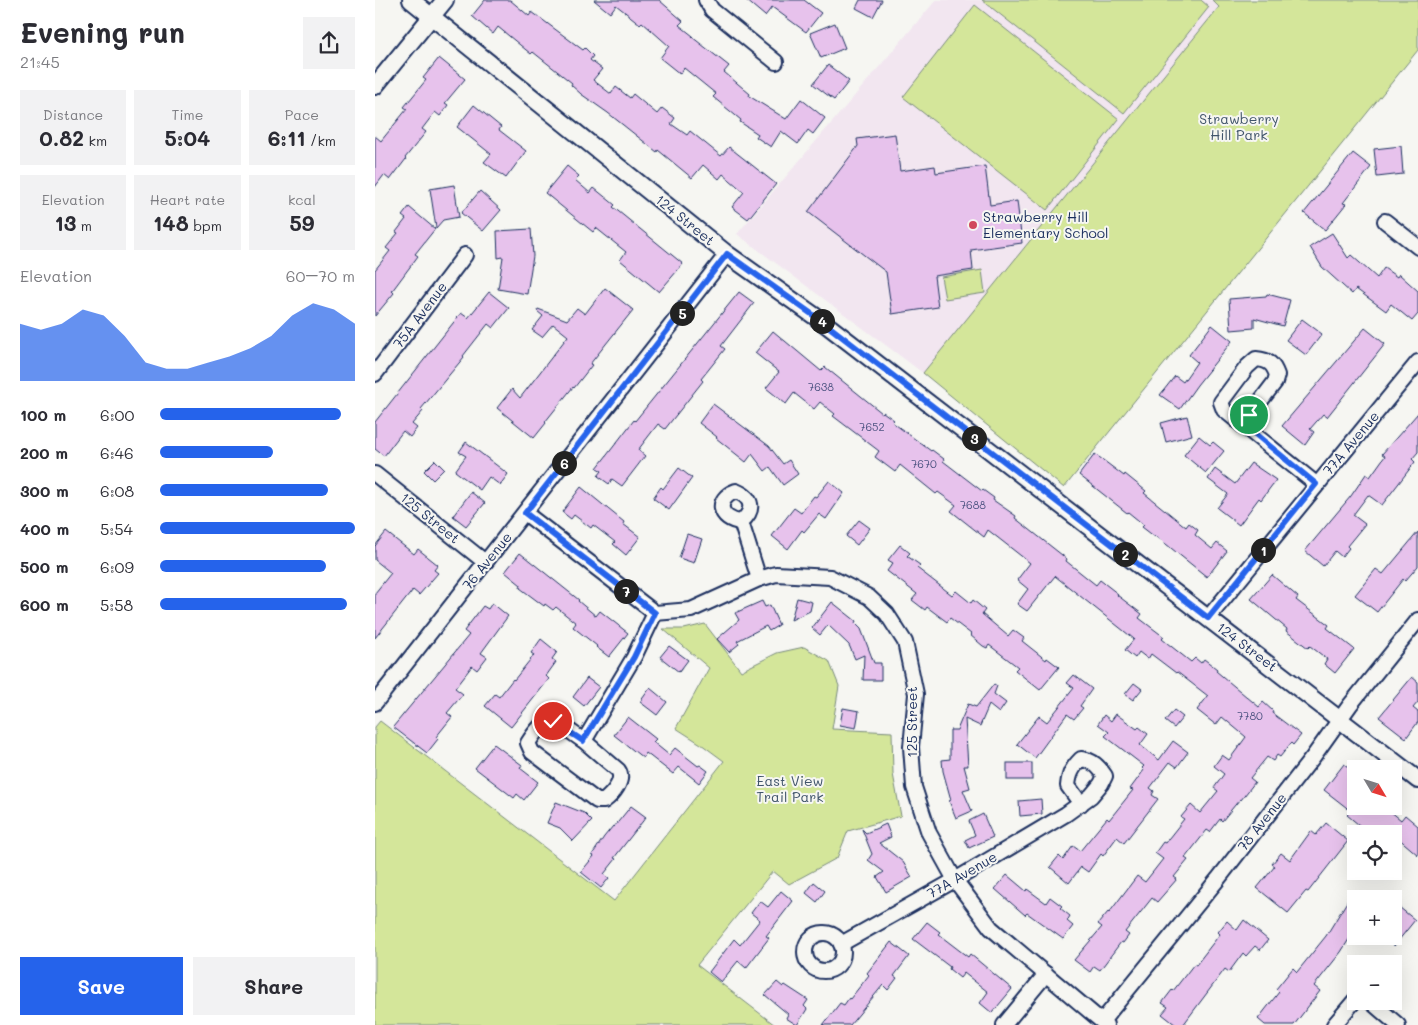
<!DOCTYPE html>
<meta charset="utf-8">
<style>
body{margin:0;font-family:Mali,sans-serif;background:#f2f2f3;color:#2b2b33;height:100vh;display:flex;flex-direction:column;font-size:19px;white-space:nowrap}
*{box-sizing:border-box;margin:0}
p{font-size:16px;color:#7c7c81}
.icon{flex:none;width:28px;height:28px;fill:none;stroke:currentColor;stroke-width:2;stroke-linecap:round;stroke-linejoin:round}
.map{position:relative;flex:1;overflow:hidden}
.sheet{display:flex;flex-direction:column;background:#fff;width:375px}
.sheet>*{flex:none}
.needle{width:32px;rotate:128deg}
.controls{position:absolute;left:972px;top:760px;display:grid;gap:10px}
.controls a{display:grid;place-items:center;width:55px;height:55px;border-radius:0px;background:#fff;box-shadow:0 5px 20px #0002;font-size:25px}
.pin{position:absolute;display:grid;place-items:center;width:42px;height:42px;color:#fff;margin:-21px;border:2px solid #fff;border-radius:50%;box-shadow:0 1px 5px #0007}
.km{position:absolute;width:25px;height:25px;margin:-12px;border-radius:50%;background:#222;color:#fff;font-size:14px;line-height:25px;text-align:center}
.round{display:grid;place-items:center;flex:none;width:52px;height:52px;border-radius:0px;background:#f2f2f3}
.headline{display:flex;align-items:center;justify-content:space-between;height:85px;padding:0 20px}
h1{font-size:28px;font-weight:700;line-height:38px}
.stats{display:grid;grid-template-columns:repeat(3,1fr);gap:8px;height:85px;padding:5px 20px}
.stats div{display:grid;align-content:center;border-radius:0px;background:#f2f2f3;text-align:center}
.stats b{font-size:21px;font-weight:700}
.stats small{font-size:14px;font-weight:400}
.stats p{font-size:14px}
.chart{height:140px;padding:10px 20px}
.chart p{display:flex;justify-content:space-between}
.chart svg{width:100%;height:90px;margin-top:5px;fill:#2563eb;opacity:.7}
.action{display:flex;gap:10px;margin-top:auto;padding:10px 20px}
.action a{flex:1;height:58px;border-radius:0px;background:#2563eb;color:#fff;font-size:20px;font-weight:700;line-height:58px;text-align:center}
.action a+a{background:#f2f2f3;color:#2b2b33}
ul{padding:0 20px;list-style:none;font-size:16px}
li{display:grid;grid-template-columns:80px 60px 1fr;align-items:center;height:38px}
li i{height:12px;border-radius:6px;background:#2563eb}
main{display:flex;flex:1;min-height:0}
.map>svg:first-child{display:block}
.built{fill:#f2e6f0}
.green{fill:#d4e69a;stroke:#788a7c}
.building{fill:#e7c2ec;stroke:#1b2f5e}
.lines{fill:none;stroke-linecap:round;stroke-linejoin:round}
.minor-casing{stroke:#1b2f5e;stroke-width:18}
.tertiary-casing{stroke:#1b2f5e;stroke-width:20}
.minor{stroke:#f6f6f2;stroke-width:14}
.tertiary{stroke:#f6f6f2;stroke-width:16}
.route-casing{stroke:#fff;stroke-width:10}
.route{stroke:#2563eb;stroke-width:6}
.poi-dot{fill:#d1495b;stroke:#f6f6f2;stroke-width:2}
.labels{text-anchor:middle;stroke-width:4;stroke-linejoin:round;paint-order:stroke}
.number-label{font-size:11px;fill:#4e5482}
.park-label{font-size:14px;fill:#40546a;stroke:#f6f6f2}
.poi-label{font-size:14px;fill:#1b2f5e;stroke:#f6f6f2;text-anchor:start}
.street-label{font-size:14px;fill:#1b2f5e;stroke:#f6f6f2}
</style>
<main>
<section class="sheet">
<div class="headline"><div><h1>Evening run</h1><p>21:45</p></div><a class="round"><svg class="icon" aria-label="share" viewBox="0 0 24 24"><path d="M12 15V3M7 8l5-5 5 5M5 13v7h14v-7"/></svg></a></div>
<div class="stats">
<div><p>Distance</p><b>0.82<small> km</small></b></div>
<div><p>Time</p><b>5:04</b></div>
<div><p>Pace</p><b>6:11<small> /km</small></b></div>
</div>
<div class="stats">
<div><p>Elevation</p><b>13<small> m</small></b></div>
<div><p>Heart rate</p><b>148<small> bpm</small></b></div>
<div><p>kcal</p><b>59</b></div>
</div>
<div class="chart"><p><span>Elevation</span>60–70 m</p>
<svg viewBox="0 0 160 44" preserveAspectRatio="none"><path d="M0 44V16L10 19L20 16L30 9L40 12L50 22L60 35L70 38L80 38L90 35L100 32L110 28L120 22L130 12L140 6L150 9L160 16V44z"/></svg>
</div>
<ul>
<li><b>100 m</b>6:00<i style="width:93%"></i></li>
<li><b>200 m</b>6:46<i style="width:58%"></i></li>
<li><b>300 m</b>6:08<i style="width:86%"></i></li>
<li><b>400 m</b>5:54<i style="width:100%"></i></li>
<li><b>500 m</b>6:09<i style="width:85%"></i></li>
<li><b>600 m</b>5:58<i style="width:96%"></i></li>
</ul>
<div class="action"><a>Save</a><a>Share</a></div>
</section>
<div class="map">
<svg width="1043" height="1025" viewBox="0 0 1043 1025">
<rect width="100%" height="100%" fill="#f6f6f2"/>
<filter id="ink" filterUnits="userSpaceOnUse"><feTurbulence type="fractalNoise" baseFrequency=".02" numOctaves="2"/><feDisplacementMap in="SourceGraphic" scale="10" xChannelSelector="R" yChannelSelector="G"/><feConvolveMatrix kernelMatrix="1 2 1 2 8 2 1 2 1" color-interpolation-filters="sRGB"/></filter>
<g filter="url(#ink)">
<!-- built -->
<polygon class="built" points="561,0 837,0 845,6 548,373 362,234"/>
<!-- green -->
<g class="green">
<polygon points="607,0 826,0 834,7 749,113"/>
<polygon points="837,0 1043,0 1043,50 689,488 548,373 844,7"/>
<polygon points="600,5 744,119 672,210 528,97"/>
<polygon points="607,270 610,293 570,299 566,277"/>
<polygon points="330,624 366,671 402,653 429,647 454,661 464,686 457,729 517,732 518,774 526,816 473,831 462,858 414,884 398,871 322,965 400,1025 0,1025 0,727 5,721 239,901 349,761 326,744 301,728 334,668 288,629 309,629"/>
</g>
<!-- building -->
<g class="building">
<polygon points="110,0 135,0 154,16 157,12 208,50 210,48 218,56 215,60 227,69 218,80 236,94 241,87 255,98 258,94 282,114 287,108 300,118 296,124 312,135 315,131 346,156 354,147 401,184 373,219 357,207 369,192 348,174 344,179 328,165 317,178 283,150 282,152 233,113 206,94 196,85 197,83 158,52 156,54 123,27 118,34 97,16"/>
<polygon points="219,0 284,0 308,21 304,25 318,36 317,37 354,66 349,72 375,94 374,96 411,119 426,99 450,118 438,134 433,130 423,144 406,131 396,147 381,137 383,134 365,122 366,120 338,97 341,94 309,68 305,74 285,58 294,46 267,22 265,24 241,5 235,13"/>
<polygon points="371,0 429,0 446,13 431,32 397,7 390,16"/>
<polygon points="485,0 507,0 498,17 481,8"/>
<polygon points="460,23 470,48 446,58 435,33"/>
<polygon points="64,58 90,79 70,103 73,105 65,116 60,112 47,129 51,132 30,158 31,159 15,180 9,175 0,187 0,136 6,141 32,109 29,107 51,80 48,78"/>
<polygon points="453,65 474,81 459,100 438,84"/>
<polygon points="99,105 126,127 124,130 151,151 131,178 109,162 116,154 82,127"/>
<polygon points="520,134 525,171 560,166 561,173 610,166 615,205 642,201 647,243 596,250 598,270 559,276 563,307 517,314 511,272 433,212 483,146 482,139"/>
<polygon points="1026,146 1028,174 1002,177 999,149"/>
<polygon points="978,153 996,167 968,203 971,204 950,230 929,213"/>
<polygon points="192,166 204,176 200,180 215,193 219,188 240,205 238,207 308,264 284,292 245,260 251,252 221,228 218,232 170,193"/>
<polygon points="79,185 84,217 68,220 61,228 55,189"/>
<polygon points="105,191 126,210 108,231 86,213"/>
<polygon points="34,207 60,229 40,254 43,256 17,291 19,293 0,316 0,270 15,251 11,248 23,233 21,232 31,219 27,216"/>
<polygon points="156,229 158,256 152,294 123,289 128,257 123,258 122,231"/>
<polygon points="957,233 973,258 976,255 1002,278 1009,268 1022,277 1024,274 1043,291 1043,314 1037,321 1016,304 1011,311 981,289 977,294 947,267 935,247"/>
<polygon points="230,288 258,310 215,364 217,365 199,388 198,387 170,422 171,423 159,438 122,408 137,389 145,398 193,336 178,324 167,337 157,330 168,316 162,311 163,309 192,320 202,308 210,314"/>
<polygon points="114,292 134,308 118,328 113,324 88,356 89,357 46,409 48,411 37,424 42,428 35,437 28,431 9,456 0,449 0,422 86,313 93,318"/>
<polygon points="364,292 379,303 346,346 350,349 326,379 328,381 290,429 283,424 263,450 270,456 247,486 237,479 234,484 223,476 227,471 222,468 259,420 260,421"/>
<polygon points="892,294 915,300 908,326 879,318 879,328 856,330 854,299 891,296"/>
<polygon points="927,319 947,334 931,355 911,340"/>
<polygon points="837,325 857,341 822,385 805,409 785,395 800,376 808,382 822,362 814,355"/>
<polygon points="990,328 1010,344 952,417 948,414 935,429 939,432 930,445 907,426"/>
<polygon points="398,331 446,371 450,367 507,413 508,412 519,420 517,422 556,451 557,450 569,459 568,461 607,491 608,490 619,498 618,500 641,516 640,518 692,559 691,561 721,585 725,580 743,594 742,595 767,614 764,618 789,637 787,639 816,662 820,658 826,663 829,659 842,669 841,671 884,707 888,702 898,711 897,713 926,735 918,745 916,743 905,757 902,755 898,761 892,757 875,778 880,782 866,800 865,799 847,821 845,819 835,832 832,830 810,858 813,860 799,877 802,879 782,902 777,898 750,932 754,935 748,943 746,942 725,970 719,966 715,972 699,960 727,927 723,924 733,912 734,913 762,876 770,882 788,859 780,853 788,842 790,843 809,819 806,817 816,805 825,813 843,791 839,788 849,774 839,766 847,755 854,760 871,737 847,717 841,725 822,710 833,696 802,672 801,673 776,654 773,659 764,652 760,658 750,650 759,639 680,576 652,611 642,604 653,589 642,580 655,563 613,530 609,537 576,511 581,505 563,492 561,494 525,465 520,472 500,457 504,451 458,416 460,414 445,402 439,409 419,393 411,404 391,388 404,372 380,353"/>
<polygon points="338,404 394,446 408,464 414,460 423,474 408,485 395,467 390,471 377,454 371,462 341,438 342,437 324,423"/>
<polygon points="1043,413 1043,452 1037,459 1040,462 1007,505 993,495 978,515 990,524 972,546 974,548 967,557 960,551 948,566 930,551 976,496 991,474 995,477 1010,456 1007,454"/>
<polygon points="812,416 817,435 791,442 786,423"/>
<polygon points="824,436 835,445 838,442 849,451 831,473 809,455"/>
<polygon points="91,442 133,474 125,485 114,477 105,490 80,471 91,456 84,452"/>
<polygon points="720,454 749,476 750,474 771,491 769,493 811,527 814,523 823,530 820,535 837,549 842,543 852,551 832,577 781,536 780,537 767,527 769,525 753,512 752,513 704,475"/>
<polygon points="60,460 69,469 58,480 49,471"/>
<polygon points="876,463 901,480 886,500 884,498 864,525 842,508 853,494 833,479 840,469 860,484"/>
<polygon points="304,468 317,478 294,510 278,498 286,487 288,489"/>
<polygon points="454,481 469,493 451,519 444,514 429,532 427,530 413,549 397,536 419,508 426,513 439,496 441,497"/>
<polygon points="206,487 249,522 248,524 265,537 251,555 238,544 240,542 218,525 216,528 199,515 196,519 187,512"/>
<polygon points="96,492 110,503 91,526 78,516"/>
<polygon points="484,520 495,528 482,545 471,536"/>
<polygon points="11,532 39,554 43,549 63,565 59,570 63,573 44,595 38,590 0,638 0,593 16,573 0,560 0,546"/>
<polygon points="1043,532 1043,566 1030,581 1028,579 1002,612 980,595 1001,569 1008,574"/>
<polygon points="312,534 327,539 319,563 304,558"/>
<polygon points="525,545 535,553 532,556 545,565 542,568 577,595 581,591 596,603 598,600 610,610 607,614 633,636 638,630 649,638 647,641 671,660 672,658 684,667 665,690 640,670 643,667 614,645 612,648 608,646 595,635 596,634 575,618 572,622 552,607 550,610 537,600 542,594 512,571 518,563 513,560"/>
<polygon points="145,553 204,600 203,601 221,616 225,611 253,633 234,657 221,647 222,646 198,627 201,623 181,607 178,610 170,604 169,606 145,588 146,585 130,572"/>
<polygon points="897,575 923,597 921,600 954,625 952,628 979,649 960,673 949,664 952,659 935,646 933,648 911,631 912,629 876,599"/>
<polygon points="422,598 437,602 435,611 416,620"/>
<polygon points="387,601 390,607 395,605 404,625 394,631 391,626 362,641 364,644 354,652 342,639 364,620 360,613"/>
<polygon points="457,602 481,621 480,623 486,629 499,663 506,663 506,680 488,680 489,655 480,659 474,645 453,625 445,635 437,628"/>
<polygon points="117,603 133,616 106,653 112,657 102,670 97,666 80,688 88,694 72,713 77,717 61,737 63,739 52,753 18,727 94,635 89,631 108,606 113,609"/>
<polygon points="166,639 182,652 177,659 181,662 171,676 174,679 136,727 110,706 120,694 124,697 138,679 139,680 159,655 156,653"/>
<polygon points="294,646 313,660 304,672 285,657"/>
<polygon points="699,675 717,689 705,706 708,708 699,719 692,714 660,758 642,744 664,716 672,722 699,688 692,683"/>
<polygon points="1037,677 1043,682 1043,702 1038,708 1043,712 1043,722 1031,738 1004,717"/>
<polygon points="212,678 224,687 209,706 198,697"/>
<polygon points="759,683 767,689 758,700 750,694"/>
<polygon points="619,684 622,686 619,694 631,703 624,713 614,705 605,726 590,719 593,766 589,766 595,788 588,790 597,811 581,818 574,801 576,800 568,771 567,760 575,759 575,730 582,730 593,704 601,707"/>
<polygon points="275,688 292,702 282,715 265,702"/>
<polygon points="468,708 484,711 481,728 465,725"/>
<polygon points="799,710 808,717 799,728 790,721"/>
<polygon points="741,714 762,729 764,727 773,734 765,745 784,760 798,741 813,752 802,767 795,762 775,788 779,791 777,795 783,799 749,843 742,837 728,856 726,854 713,872 706,867 694,883 675,867 684,856 688,860 698,846 705,851 732,818 734,820 758,790 755,789 769,770 767,768 769,766 730,736 734,732 723,724 729,715 736,721"/>
<polygon points="253,717 281,739 278,742 294,755 300,748 323,766 325,765 333,771 324,783 304,767 298,774 271,753 268,758 239,735"/>
<polygon points="119,744 147,765 145,768 163,782 149,800 142,794 139,798 100,768"/>
<rect x="632" y="763" width="25" height="17"/>
<polygon points="969,764 981,773 981,806 1009,806 1026,820 1030,815 1043,826 1043,855 1008,825 1001,834 995,834 972,815 976,811 949,790"/>
<polygon points="666,799 667,814 645,816 644,801"/>
<polygon points="181,802 209,813 217,821 198,841 185,828 172,823"/>
<polygon points="256,806 271,817 239,858 241,859 229,874 234,878 226,888 206,872 219,856 217,855 229,837 238,826 239,827"/>
<polygon points="608,814 618,837 594,848 590,840 600,835 594,821"/>
<polygon points="951,823 973,841 933,892 931,891 913,913 882,888 900,866 897,864 906,853 915,860 936,831 941,835"/>
<polygon points="511,824 516,837 504,843 528,862 537,877 511,892 502,877 509,872 493,860 497,854 487,829 491,833"/>
<polygon points="632,875 651,891 652,889 671,903 675,897 687,906 685,908 695,916 692,921 698,926 688,939 652,913 650,915 620,889"/>
<polygon points="439,882 450,891 442,902 431,893"/>
<polygon points="406,891 418,901 391,936 394,938 371,968 363,961 346,982 334,972 359,939 365,945 385,920 376,913 385,901 393,907"/>
<polygon points="973,900 981,906 981,928 966,952 939,986 945,991 919,1025 890,1025 883,1019 904,992 901,989 918,968 922,972 951,936"/>
<polygon points="1019,903 1040,920 1019,946"/>
<polygon points="869,920 893,940 885,950 880,946 871,956 868,953 854,972 850,969 808,1025 801,1025 787,1014 793,1007 787,1003 797,990 798,991 819,964 821,965 845,934 843,932 852,921 862,930"/>
<polygon points="552,922 565,932 563,934 593,957 595,954 637,989 617,1013 605,1003 613,992 589,973 585,978 574,969 575,967 538,939"/>
<polygon points="516,942 534,956 519,976 522,978 513,990 508,985 475,1025 448,1025 465,1003 469,1005 474,998 475,999 494,975 492,973"/>
<polygon points="402,982 408,987 410,985 433,1000 429,1006 432,1009 422,1025 411,1018 413,1014 390,995"/>
</g>
<g class="lines">
<!-- minor casing -->
<g class="minor-casing">
<g id="minor">
<polyline points="331,0 337,10 401,62"/>
<polyline points="1010,221 1043,247"/>
<polyline points="0,374 90,255"/>
<path d="M 868,424 L 900,382 L 902,375 C 898,364 894,360 881,359 L 872,367 L 846,402 L 849,410 L 941,484"/>
<polyline points="0,474 110,562"/>
<path d="M 361,491 C 378,498 380,510 366,522 C 344,520 339,499 361,491 Z"/>
<polyline points="150,513 280,613 316,610 384,579 401,574 455,577 494,597 512,614 530,642 541,694 536,747 539,787 554,833 580,880 616,928 731,1025"/>
<polyline points="366,522 384,579"/>
<polyline points="833,618 1043,362"/>
<polyline points="0,703 352,254"/>
<path d="M 209,741 L 243,770 C 250,780 238,794 229,801 L 222,801 L 157,752 L 153,743 C 175,708 180,722 209,741 L 259,657 L 280,613"/>
<circle cx="449" cy="952" r="19"/>
<path d="M 466,944 L 580,880 L 691,814 L 716,796 L 726,784 L 730,776 C 724,767 718,760 706,759 C 697,768 694,774 693,786 L 706,804"/>
<polyline points="995,1001 1023,1025"/>
<polyline points="728,1020 843,879 938,757 975,705 1043,620"/>
<polyline points="629,1025 671,974"/>
<polyline points="959,1025 981,999"/>
</g>
</g>
<!-- tertiary casing -->
<g class="tertiary-casing">
<g id="tertiary">
<polyline points="36,0 352,254 448,322 1043,780"/>
<polyline points="0,86 70,0"/>
</g>
</g>
<!-- minor -->
<use href="#minor" class="minor"/>
<!-- tertiary -->
<use href="#tertiary" class="tertiary"/>
</g>
</g>
<g class="lines" filter="url(#ink)">
<!-- route casing -->
<g class="route-casing">
<polyline id="route" points="178,721 208,741 259,657 280,613 150,513 352,254 448,322 833,618 941,484 868,424 874,415"/>
</g>
<!-- route -->
<use href="#route" class="route"/>
</g>
<!-- markers -->
<circle class="poi-dot" cx="598" cy="225" r="5"/>
<g class="labels">
<!-- number labels -->
<g class="number-label">
<text x="446" y="391">7638</text>
<text x="497" y="431">7652</text>
<text x="549" y="468">7670</text>
<text x="598" y="509">7688</text>
<text x="875" y="720">7780</text>
</g>
<!-- park labels -->
<g class="park-label">
<text x="864" y="124">Strawberry<tspan x="864" dy="16">Hill Park</tspan></text>
<text x="415" y="786">East View<tspan x="415" dy="16">Trail Park</tspan></text>
</g>
<!-- poi labels -->
<g class="poi-label">
<text x="608" y="222">Strawberry Hill<tspan x="608" dy="16">Elementary School</tspan></text>
</g>
<!-- street labels -->
<g class="street-label">
<text transform="translate(310 220) rotate(39)" y="5">124 Street</text>
<text transform="translate(45 315) rotate(-53)" y="5">75A Avenue</text>
<text transform="translate(976 443) rotate(-50)" y="5">77A Avenue</text>
<text transform="translate(55 518) rotate(39)" y="5">125 Street</text>
<text transform="translate(112 561) rotate(-51)" y="5">76 Avenue</text>
<text transform="translate(872 647) rotate(37)" y="5">124 Street</text>
<text transform="translate(537 722) rotate(-90)" y="5">125 Street</text>
<text transform="translate(887 822) rotate(-52)" y="5">78 Avenue</text>
<text transform="translate(587 875) rotate(-30)" y="5">77A Avenue</text>
</g>
</g>
</svg>
<div class="controls">
<a><svg class="needle" viewBox="-14 -14 28 28"><path d="M0-13l5 13h-10z" fill="#e53935"/><path d="M0 13l5-13h-10z" fill="#7c7c81"/></svg></a>
<a><svg class="icon" aria-label="locate" viewBox="0 0 24 24"><circle cx="12" cy="12" r="6"/><path d="M12 2v4M12 18v4M2 12h4M18 12h4"/></svg></a>
<a>+</a>
<a>−</a>
</div>
<div class="pin" style="left:874px;top:415px;background:#1e9e55"><svg class="icon" aria-label="arrive" viewBox="0 0 24 24"><path d="M6 21V4h12l-3 4 3 4H6"/></svg></div>
<div class="pin" style="left:178px;top:721px;background:#d93025"><svg class="icon" aria-label="check" viewBox="0 0 24 24"><path d="M5 12l5 5 9-10"/></svg></div>
<b class="km" style="left:888px;top:550px">1</b>
<b class="km" style="left:750px;top:554px">2</b>
<b class="km" style="left:599px;top:438px">3</b>
<b class="km" style="left:447px;top:321px">4</b>
<b class="km" style="left:307px;top:313px">5</b>
<b class="km" style="left:189px;top:463px">6</b>
<b class="km" style="left:251px;top:591px">7</b>
</div>
</main>
